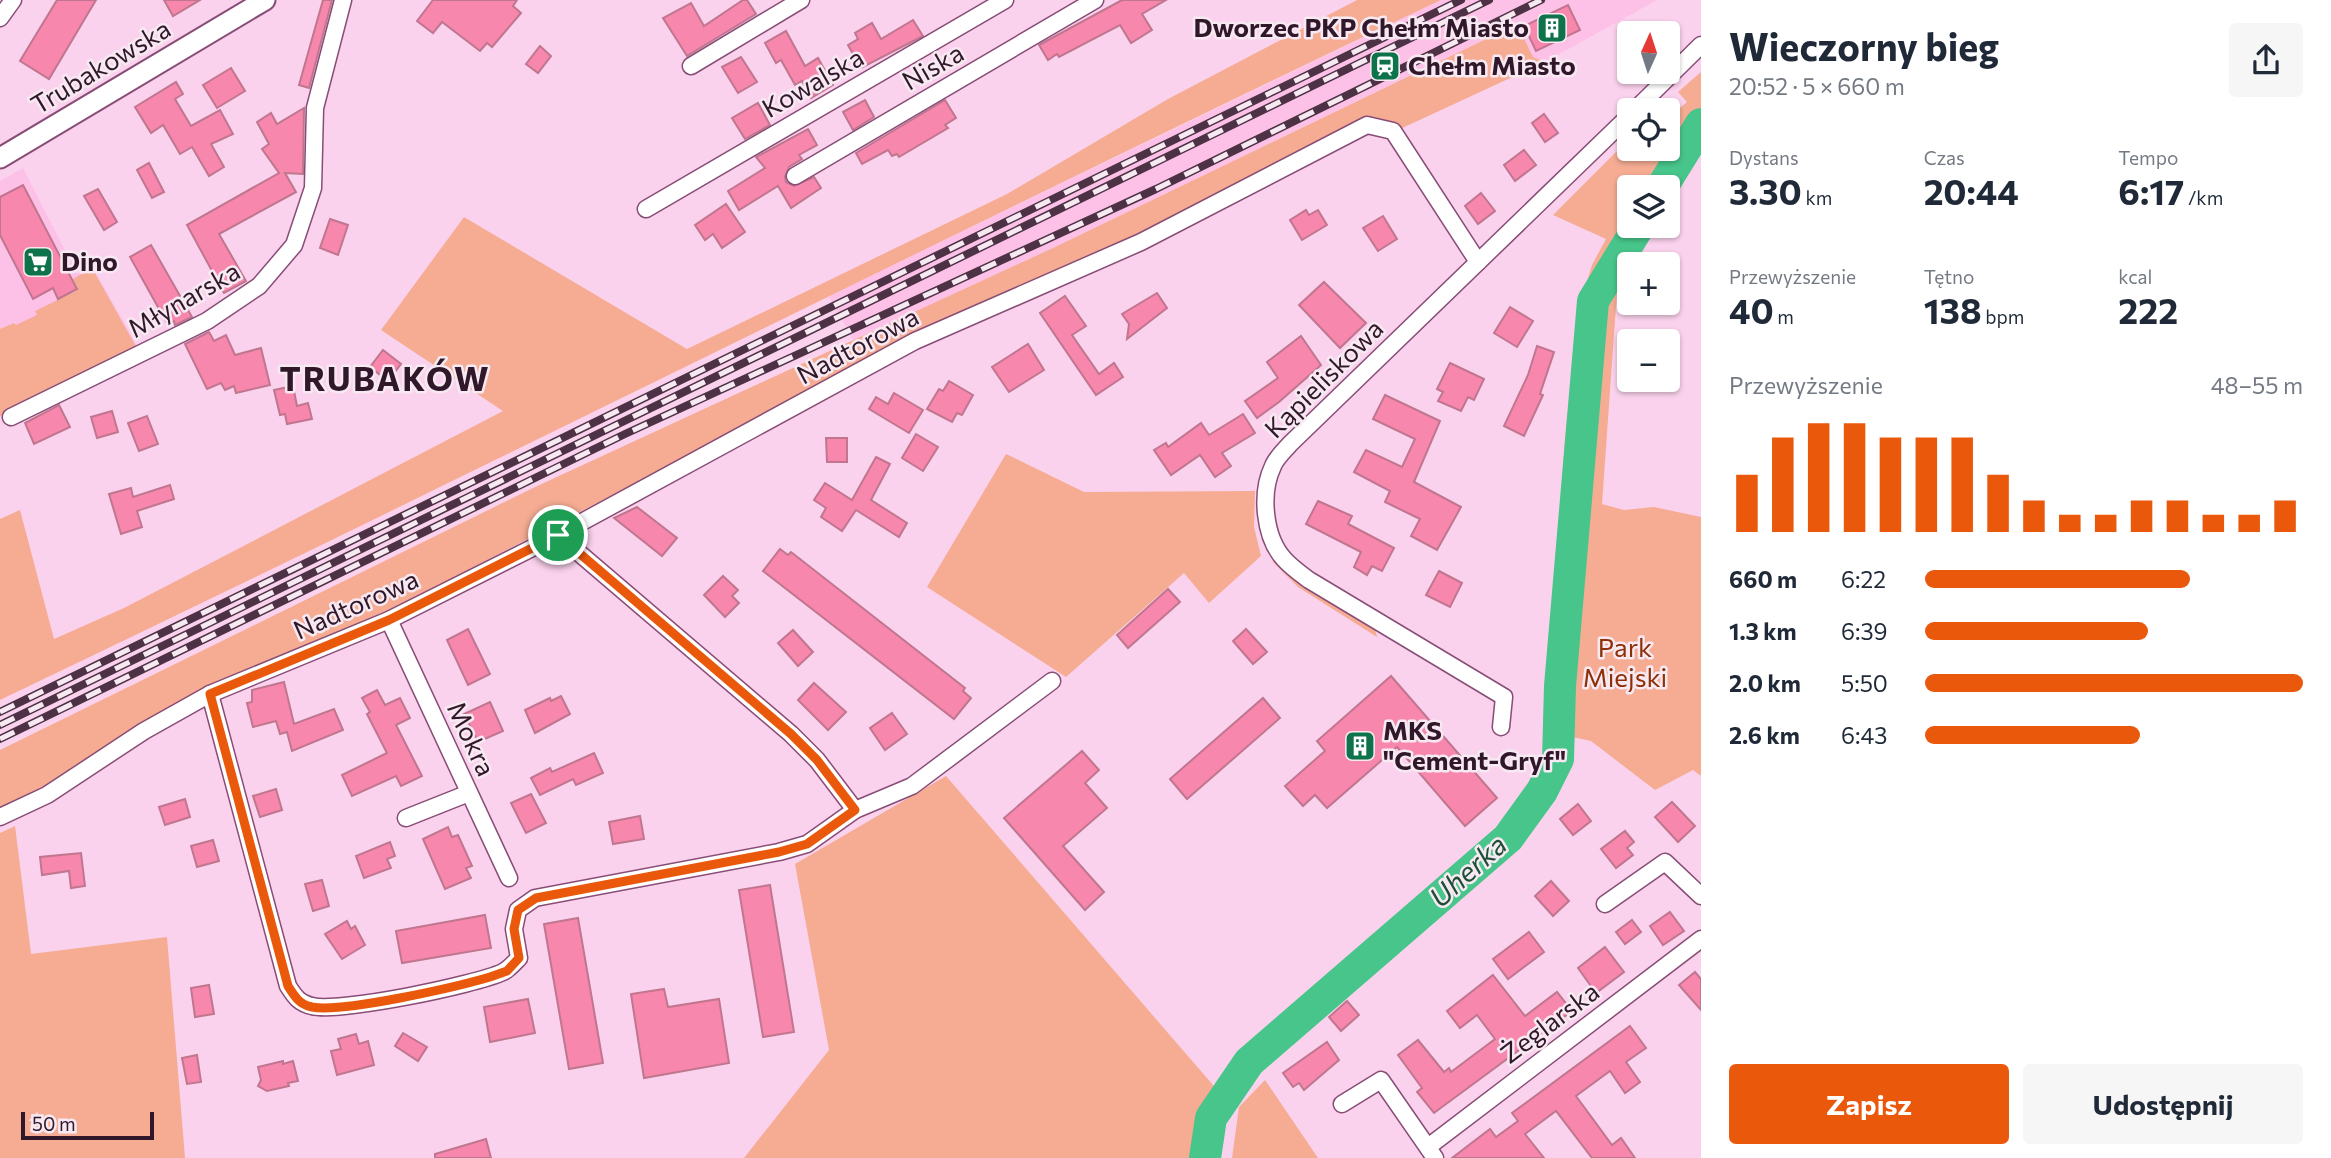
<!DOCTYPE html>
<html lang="pl">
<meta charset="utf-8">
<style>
body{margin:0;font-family:Commissioner,sans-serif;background:#f6f6f7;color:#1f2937;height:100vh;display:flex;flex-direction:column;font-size:26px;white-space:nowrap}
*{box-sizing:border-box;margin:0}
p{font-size:23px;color:#747a83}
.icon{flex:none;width:38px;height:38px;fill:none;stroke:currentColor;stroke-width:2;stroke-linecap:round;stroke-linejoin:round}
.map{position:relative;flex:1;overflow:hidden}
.panel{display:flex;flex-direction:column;background:#fff;width:630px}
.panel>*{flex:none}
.needle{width:46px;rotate:3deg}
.fabs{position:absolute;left:1617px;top:21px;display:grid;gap:14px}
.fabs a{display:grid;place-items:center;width:63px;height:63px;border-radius:7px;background:#fff;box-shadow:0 2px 5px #0004;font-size:35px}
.scale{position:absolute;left:21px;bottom:18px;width:133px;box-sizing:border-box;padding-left:7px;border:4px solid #301729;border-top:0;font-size:19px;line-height:24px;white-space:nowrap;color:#301729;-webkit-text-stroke:5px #f7e9f2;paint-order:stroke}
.pin{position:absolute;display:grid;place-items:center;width:60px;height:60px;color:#fff;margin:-30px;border:4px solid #fff;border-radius:50%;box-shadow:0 2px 7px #0007}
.round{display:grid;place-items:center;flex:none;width:74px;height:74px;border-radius:7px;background:#f6f6f7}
.summary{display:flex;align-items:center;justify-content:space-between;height:119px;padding:0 28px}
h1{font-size:38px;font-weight:700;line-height:52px}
.stats{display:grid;grid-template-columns:repeat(3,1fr);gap:10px;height:119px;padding:7px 28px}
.stats div{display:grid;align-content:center}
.stats b{font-size:35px;font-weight:700}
.stats small{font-size:19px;font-weight:400}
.stats p{font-size:19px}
.chart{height:196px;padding:14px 28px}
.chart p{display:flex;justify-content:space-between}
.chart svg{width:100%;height:126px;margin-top:7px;stroke:#ea580c;stroke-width:6}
.action{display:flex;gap:14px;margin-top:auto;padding:14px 28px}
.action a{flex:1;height:80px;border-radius:7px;background:#ea580c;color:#fff;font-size:28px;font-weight:700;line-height:80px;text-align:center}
.action a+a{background:#f6f6f7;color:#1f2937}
ul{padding:0 28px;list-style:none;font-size:23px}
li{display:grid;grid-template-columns:112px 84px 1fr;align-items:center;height:52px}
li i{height:18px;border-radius:9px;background:#ea580c}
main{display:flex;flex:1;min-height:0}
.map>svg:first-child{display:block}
.built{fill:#fdc1e8}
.green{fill:#f5ac93}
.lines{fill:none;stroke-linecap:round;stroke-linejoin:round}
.river{stroke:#47c58a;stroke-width:32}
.building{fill:#f787ad;stroke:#c0768e;stroke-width:2}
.minor-casing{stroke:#884d76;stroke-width:19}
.tertiary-casing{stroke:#884d76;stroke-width:23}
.minor{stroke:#fff;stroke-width:16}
.tertiary{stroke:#fff;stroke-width:19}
.rail-casing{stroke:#4d3245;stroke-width:8}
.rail{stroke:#f7e9f2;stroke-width:5;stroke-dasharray:16;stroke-linecap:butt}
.route-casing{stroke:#fff;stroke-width:14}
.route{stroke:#ea580c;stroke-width:9}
.labels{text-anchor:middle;stroke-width:5;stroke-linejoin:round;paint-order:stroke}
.poi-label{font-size:26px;font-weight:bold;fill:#301729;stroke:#f7e9f2;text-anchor:start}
.street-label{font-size:26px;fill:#301729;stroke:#f7e9f2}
.park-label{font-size:26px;fill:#8e2f05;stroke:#f7e9f2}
.water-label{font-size:28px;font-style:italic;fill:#1d4f36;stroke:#f7e9f2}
.district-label{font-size:33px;font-weight:bold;letter-spacing:2px;fill:#301729;stroke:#f7e9f2}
</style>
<main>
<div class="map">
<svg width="1701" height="1158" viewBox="0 0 1701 1158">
<rect width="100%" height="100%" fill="#fbd2ed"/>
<!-- built -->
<g class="built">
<polygon points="1441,0 1657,0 1545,62 1533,57 1516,24 1055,247 853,340 829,296"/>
<polygon points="23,168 77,274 92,266 140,351 0,417 0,181"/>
</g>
<!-- green -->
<g class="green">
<path d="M 1357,0 L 1441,0 C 959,229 482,470 0,700 L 0,519 L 20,510 L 54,639 L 124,608 L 503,411 L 381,330 L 464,217 L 687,349 L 1007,194 L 1168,99 Z"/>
<polygon points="1517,24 1533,57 1545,62 1398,130 1367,125 1139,240 913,338 411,600 203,691 42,791 0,811 0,750 533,488 1055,247"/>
<polygon points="1701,72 1701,134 1668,192 1668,187 1629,187 1629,226 1648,226 1632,254 1636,258 1633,264 1629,264 1629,270 1617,292 1602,504 1624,510 1654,507 1701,517 1701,776 1693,770 1655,790 1591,741 1545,731 1565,438 1580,305 1592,265 1606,239 1553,215 1629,139 1629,149 1668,149 1668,118 1687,102 1678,92"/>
<polygon points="92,268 138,350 0,416 0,329 14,323 16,325 37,315 35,311 78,290 73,279"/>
<polygon points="1006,454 1084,492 1255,491 1254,527 1261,556 1209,603 1184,573 1066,677 927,587"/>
<polygon points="1272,561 1277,562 1302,585 1375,629 1377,637 1298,587"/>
<polygon points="946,776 1219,1092 1199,1118 1194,1158 744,1158 829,1050 795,864"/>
<polygon points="15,826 31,954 167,937 185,1158 0,1158 0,833"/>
<polygon points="1265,1080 1318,1158 1232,1158 1239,1107"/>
</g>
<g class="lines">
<!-- river -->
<g class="river">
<polyline points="1662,187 1701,124"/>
<polyline points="1205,1158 1211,1118 1249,1062 1508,838 1542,791 1558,759 1560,686 1593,301 1639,226"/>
</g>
</g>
<!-- building -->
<g class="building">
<polygon points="57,0 96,0 49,79 20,61"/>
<polygon points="164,0 200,0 173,16"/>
<polygon points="323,0 332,0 309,88 299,85"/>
<polygon points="433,0 517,0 513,6 521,13 492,47 487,43 480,51 442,22 433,33 417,21"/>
<polygon points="743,0 747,0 756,14 687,56 663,18 691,3 704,26"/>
<polygon points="1122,0 1166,0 1142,14 1152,30 1131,43 1120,25 1059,57 1057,54 1048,60 1039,45"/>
<polygon points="1568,5 1580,30 1536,51 1524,26"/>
<polygon points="913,20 923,36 861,68 848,45 858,39 855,33 872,23 881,39"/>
<polygon points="786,31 805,66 818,58 833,85 811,98 802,81 795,85 781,60 776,63 765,43"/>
<polygon points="540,46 551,56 538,73 526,64"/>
<polygon points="741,57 757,82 738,93 722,67"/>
<polygon points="231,68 245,91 217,108 203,85"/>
<polygon points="176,82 183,94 175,99 191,126 220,110 233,134 211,144 224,167 209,176 192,147 180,154 163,125 151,133 135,107"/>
<polygon points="865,100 874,117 853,130 843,112"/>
<polygon points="945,100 956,118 945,125 948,128 899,157 897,154 892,156 888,150 862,164 856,153"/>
<polygon points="758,103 770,125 745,139 732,118"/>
<polygon points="304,108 303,174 285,173 296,192 219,234 246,281 224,293 187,225 279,173 262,149 269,144 257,122 271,113 277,124"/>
<polygon points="1544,114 1558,133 1545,142 1532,123"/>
<polygon points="808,129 817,145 799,155 802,159 789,167 785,177 786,182 794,186 814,177 821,188 791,208 778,186 739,210 728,191 765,168 756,157"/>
<polygon points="1524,150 1536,165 1515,181 1504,165"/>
<polygon points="149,163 164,192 152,198 137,170"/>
<polygon points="23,185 77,289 58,299 53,288 33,299 0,235 0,197"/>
<polygon points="98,189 117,222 104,230 84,196"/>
<polygon points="1481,193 1495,211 1478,224 1465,206"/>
<polygon points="726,204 745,232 722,248 713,234 705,240 695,225"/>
<polygon points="1306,210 1309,215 1318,210 1327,225 1302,240 1290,220"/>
<polygon points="1383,216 1397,239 1378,251 1363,228"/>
<polygon points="330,219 348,225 338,255 320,248"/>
<polygon points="151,245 192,317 175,325 174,321 168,325 130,257"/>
<polygon points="1324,282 1366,323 1340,348 1299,305"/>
<polygon points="1157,293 1167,308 1127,339 1129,324 1122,314"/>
<polygon points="1065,296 1086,326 1072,335 1099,374 1114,363 1123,377 1096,395 1040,313"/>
<polygon points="1510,307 1533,321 1517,347 1494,333"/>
<polygon points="209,332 214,341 226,335 235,355 261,348 270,385 236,393 234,386 225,390 221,383 207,389 185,344"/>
<polygon points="1301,336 1321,365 1279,402 1257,418 1245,401 1278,378 1267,362"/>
<polygon points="1028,344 1044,370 1009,392 992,367"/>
<polygon points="1537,346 1554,352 1540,394 1543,395 1524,436 1504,426 1528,375"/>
<polygon points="383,350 401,364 388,381 370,367"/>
<polygon points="1450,363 1484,379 1474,400 1468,397 1461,411 1438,401 1443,392 1437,389"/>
<polygon points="949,381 973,395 962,415 957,413 952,422 927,409 939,389 943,391"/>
<polygon points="293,386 297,406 308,403 312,419 287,424 285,414 280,415 274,390"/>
<polygon points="894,393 923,410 909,433 869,409 876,397 888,404"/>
<polygon points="1385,395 1440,421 1414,482 1461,507 1437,550 1411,536 1420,519 1385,502 1390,491 1354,472 1366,450 1402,467 1415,439 1373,419"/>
<polygon points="59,405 70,427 34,444 25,423"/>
<polygon points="112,411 118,432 97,438 91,417"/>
<polygon points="1243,414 1255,433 1222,453 1231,466 1215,477 1200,455 1171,475 1154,450 1166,443 1168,447 1201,423 1209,435"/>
<polygon points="147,416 158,444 139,451 128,423"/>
<polygon points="916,434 938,447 923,471 902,458"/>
<polygon points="826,438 847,438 847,462 827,462"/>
<polygon points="876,457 890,464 871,500 907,523 899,537 856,510 842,531 821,517 826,508 814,500 825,483 852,500"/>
<polygon points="170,485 174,499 137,511 142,527 121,534 109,494 131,488 133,497"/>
<polygon points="1318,501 1352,516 1348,524 1394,548 1382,571 1372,566 1367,575 1354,567 1361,552 1306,524"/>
<polygon points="637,507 677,538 662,556 614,518"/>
<polygon points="780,549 788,555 791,552 965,688 963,691 971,698 954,719 763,571"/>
<polygon points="1439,571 1462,583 1450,607 1426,595"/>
<polygon points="723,576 738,590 732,596 739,603 725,617 704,595"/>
<polygon points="1168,589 1180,602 1128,648 1117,635"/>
<polygon points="468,629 490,674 468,685 447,640"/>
<polygon points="1246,629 1267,652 1253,664 1233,641"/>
<polygon points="793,630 813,652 798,666 778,643"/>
<polygon points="1391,676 1497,798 1465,826 1397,747 1327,808 1315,795 1303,806 1285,786 1325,751 1317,741"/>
<polygon points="284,682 294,724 334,709 343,730 292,751 287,732 280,734 276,721 253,727 247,703 252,702 252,690"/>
<polygon points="814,683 846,712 828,730 798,700"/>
<polygon points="377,690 385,705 400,698 410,718 396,725 422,776 401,786 396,776 352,796 342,775 387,753 367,714 370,712 362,698"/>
<polygon points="561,696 570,714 535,733 525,710 550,698 551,701"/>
<polygon points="1263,698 1280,718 1187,799 1170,779"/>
<polygon points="490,702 503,731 478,742 464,714"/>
<polygon points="892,713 907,734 885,750 870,728"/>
<polygon points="1082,751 1099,770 1085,783 1107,808 1063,846 1104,892 1085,910 1004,818"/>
<polygon points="594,753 603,773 576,785 573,779 540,795 531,778 550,768 552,772"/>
<polygon points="276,789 282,810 260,817 253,796"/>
<polygon points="531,794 546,823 526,833 511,803"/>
<polygon points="185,799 190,817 165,825 159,807"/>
<polygon points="1672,802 1695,826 1678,842 1655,817"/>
<polygon points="1578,804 1591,821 1573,835 1560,819"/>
<polygon points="640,816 644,839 613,844 609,822"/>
<polygon points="448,827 452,837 458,835 472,866 466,868 471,878 445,889 423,839"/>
<polygon points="1625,831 1634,842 1627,848 1633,855 1616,868 1601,849"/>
<polygon points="213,840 219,861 197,867 191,846"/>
<polygon points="390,842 395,856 387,859 391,868 364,878 356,856"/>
<polygon points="81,853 85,886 71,888 69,871 42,875 40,857"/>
<polygon points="322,880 329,906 313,911 305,884"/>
<polygon points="1551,881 1569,901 1553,916 1535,896"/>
<polygon points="770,885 794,1032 763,1037 739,890"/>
<polygon points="1670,912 1684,931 1663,945 1650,926"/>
<polygon points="485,915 491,948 402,963 396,931"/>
<polygon points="578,918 603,1063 569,1069 544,924"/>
<polygon points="1632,920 1641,932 1625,944 1616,932"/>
<polygon points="347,921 351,929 355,926 365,945 342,959 325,934"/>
<polygon points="1529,932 1544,952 1508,979 1493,959"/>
<polygon points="1605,947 1624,972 1596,993 1578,968"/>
<polygon points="1695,972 1701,979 1701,1010 1679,985"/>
<polygon points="1493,975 1525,1016 1557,992 1572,1011 1434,1113 1417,1092 1422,1088 1398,1055 1418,1040 1444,1072 1449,1068 1451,1072 1495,1039 1477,1015 1460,1028 1447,1011"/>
<polygon points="209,985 214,1014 195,1017 191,988"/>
<polygon points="664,989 668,1007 719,999 729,1063 644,1078 631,994"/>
<polygon points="528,999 535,1033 490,1042 484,1007"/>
<polygon points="1347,1001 1359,1015 1341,1031 1329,1017"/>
<polygon points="1630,1026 1646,1048 1626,1062 1640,1082 1625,1093 1610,1071 1576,1096 1612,1145 1621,1138 1635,1158 1592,1158 1556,1111 1525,1134 1544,1158 1452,1158 1490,1129 1496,1137 1518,1121 1512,1113"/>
<polygon points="403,1033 427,1047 418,1061 395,1046"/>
<polygon points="356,1034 359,1044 368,1041 374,1065 337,1075 331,1051 341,1049 338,1039"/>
<polygon points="1327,1042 1339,1060 1304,1090 1299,1083 1293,1087 1283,1073"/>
<polygon points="197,1055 201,1082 187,1084 182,1058"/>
<polygon points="283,1061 283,1064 293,1061 298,1081 288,1083 289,1086 267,1091 258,1086 261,1080 258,1067"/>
<polygon points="486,1139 491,1158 435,1158 435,1154"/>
</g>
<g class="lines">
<!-- minor casing -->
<g class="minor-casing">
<g id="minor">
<polyline points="0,18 13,0"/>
<polyline points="691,66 801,0"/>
<polyline points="1635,110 1701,45"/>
<polyline points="795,176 1095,0"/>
<polyline points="646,209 1005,0"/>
<polyline points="11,417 207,321 259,286 294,245 313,188 315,108 343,0"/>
<polyline points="558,535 791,734 817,760 855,810"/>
<polyline points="389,620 509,878"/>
<path d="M 210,694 L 288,986 C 295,997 299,1003 312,1006 C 339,1013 475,985 503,972 C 509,969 514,963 519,958 L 514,929 L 518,910 L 535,898 L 779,852 L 807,844 L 855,810 L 912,786 L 1052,681"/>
<path d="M 1501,727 L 1504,697 L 1309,580 C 1301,574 1291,567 1284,559 C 1264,537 1260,493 1273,466 C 1276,458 1284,451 1290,444 L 1629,116"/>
<polyline points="0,817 47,795 144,731 210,694 389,620 558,535 915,341 1141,242 1367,125 1393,131 1478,262"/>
<polyline points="406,818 469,793"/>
<polyline points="1605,904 1665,862 1701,896"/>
<polyline points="1342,1104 1381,1080 1435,1158"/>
<polyline points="1428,1147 1701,939"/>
</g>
</g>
<!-- tertiary casing -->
<g class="tertiary-casing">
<polyline id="tertiary" points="0,158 265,0"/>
</g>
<!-- minor -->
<use href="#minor" class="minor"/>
<!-- tertiary -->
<use href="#tertiary" class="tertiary"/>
<!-- rail casing -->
<g class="rail-casing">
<g id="rail">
<polyline points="0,712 1461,0"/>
<polyline points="0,725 1489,0"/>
<polyline points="0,739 625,434 1156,189 1541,0"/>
</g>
</g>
<!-- rail -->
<use href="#rail" class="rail"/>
</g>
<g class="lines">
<!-- route casing -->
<g class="route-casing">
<path id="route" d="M 558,535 L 791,734 L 817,760 L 855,810 L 807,844 L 779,852 L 536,898 L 518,910 L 514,929 L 519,958 L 507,971 L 490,977 C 456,987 343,1013 312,1007 C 299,1004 295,997 288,986 L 210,694 L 389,620 Z"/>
</g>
<!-- route -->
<use href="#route" class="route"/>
</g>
<!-- icons -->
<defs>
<g id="building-square" transform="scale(1.575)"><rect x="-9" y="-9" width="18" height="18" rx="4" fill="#0e734a" stroke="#f7e9f2"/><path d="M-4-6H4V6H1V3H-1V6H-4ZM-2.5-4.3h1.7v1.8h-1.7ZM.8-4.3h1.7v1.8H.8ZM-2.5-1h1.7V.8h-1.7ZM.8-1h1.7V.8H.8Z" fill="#fff"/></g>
<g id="station-square" transform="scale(1.575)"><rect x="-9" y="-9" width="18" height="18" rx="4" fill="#0e734a" stroke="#f7e9f2"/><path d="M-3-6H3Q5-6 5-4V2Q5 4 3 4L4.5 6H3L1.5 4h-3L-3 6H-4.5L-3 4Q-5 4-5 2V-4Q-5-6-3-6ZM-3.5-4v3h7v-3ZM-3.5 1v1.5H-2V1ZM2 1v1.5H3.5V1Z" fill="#fff"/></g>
<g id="supermarket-square" transform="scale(1.575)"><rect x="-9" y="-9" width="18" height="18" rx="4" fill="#0e734a" stroke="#f7e9f2"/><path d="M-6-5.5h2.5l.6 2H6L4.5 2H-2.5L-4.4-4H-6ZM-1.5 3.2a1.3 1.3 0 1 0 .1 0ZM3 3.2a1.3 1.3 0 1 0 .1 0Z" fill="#fff"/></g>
</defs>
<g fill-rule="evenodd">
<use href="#building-square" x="1552" y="28"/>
<use href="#station-square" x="1385" y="66"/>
<use href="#supermarket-square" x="38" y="262"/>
<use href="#building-square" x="1360" y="746"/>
</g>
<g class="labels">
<!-- poi labels -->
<g class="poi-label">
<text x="1529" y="37" text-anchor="end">Dworzec PKP Chełm Miasto</text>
<text x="1408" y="75">Chełm Miasto</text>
<text x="61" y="271">Dino</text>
<text x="1383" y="740">MKS<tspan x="1383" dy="30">"Cement-Gryf"</tspan></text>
</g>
<!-- street labels -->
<g class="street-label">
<text transform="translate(101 67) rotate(-31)" y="9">Trubakowska</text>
<text transform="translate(933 67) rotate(-30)" y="9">Niska</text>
<text transform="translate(813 83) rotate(-30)" y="9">Kowalska</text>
<text transform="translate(184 300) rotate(-30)" y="9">Młynarska</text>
<text transform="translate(858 346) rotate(-28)" y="9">Nadtorowa</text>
<text transform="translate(1324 379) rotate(-45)" y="9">Kąpieliskowa</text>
<text transform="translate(356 605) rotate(-24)" y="9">Nadtorowa</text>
<text transform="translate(471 739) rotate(65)" y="9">Mokra</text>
<text transform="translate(1550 1023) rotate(-37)" y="9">Żeglarska</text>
</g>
<!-- park labels -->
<g class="park-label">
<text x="1625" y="657">Park<tspan x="1625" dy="30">Miejski</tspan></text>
</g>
<!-- water labels -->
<g class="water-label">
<text transform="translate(1468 871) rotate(-42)" y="10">Uherka</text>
</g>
<!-- district labels -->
<g class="district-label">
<text x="385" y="391">TRUBAKÓW</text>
</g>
</g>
</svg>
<div class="fabs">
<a><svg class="needle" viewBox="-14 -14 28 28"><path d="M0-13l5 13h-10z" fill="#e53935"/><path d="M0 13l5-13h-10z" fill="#747a83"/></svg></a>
<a><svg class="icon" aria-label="locate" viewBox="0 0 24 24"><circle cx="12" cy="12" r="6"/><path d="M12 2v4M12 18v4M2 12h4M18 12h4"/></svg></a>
<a><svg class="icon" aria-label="layers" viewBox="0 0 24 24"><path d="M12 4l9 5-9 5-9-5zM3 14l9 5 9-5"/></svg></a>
<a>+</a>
<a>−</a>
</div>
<div class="scale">50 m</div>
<div class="pin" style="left:558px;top:535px;background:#1e9e55"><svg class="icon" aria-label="arrive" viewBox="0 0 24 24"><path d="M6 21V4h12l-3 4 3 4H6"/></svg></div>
</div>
<section class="panel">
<div class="summary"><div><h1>Wieczorny bieg</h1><p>20:52 · 5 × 660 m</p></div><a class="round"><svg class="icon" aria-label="share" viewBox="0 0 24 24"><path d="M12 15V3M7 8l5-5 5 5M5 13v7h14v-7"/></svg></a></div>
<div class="stats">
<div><p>Dystans</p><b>3.30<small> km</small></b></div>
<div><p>Czas</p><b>20:44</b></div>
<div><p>Tempo</p><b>6:17<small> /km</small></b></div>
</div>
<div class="stats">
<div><p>Przewyższenie</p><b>40<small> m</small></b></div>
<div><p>Tętno</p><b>138<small> bpm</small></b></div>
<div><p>kcal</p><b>222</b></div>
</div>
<div class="chart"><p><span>Przewyższenie</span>48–55 m</p>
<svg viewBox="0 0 160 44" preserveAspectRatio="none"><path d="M5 44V24M15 44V11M25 44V6M35 44V6M45 44V11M55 44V11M65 44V11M75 44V24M85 44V33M95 44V38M105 44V38M115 44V33M125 44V33M135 44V38M145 44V38M155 44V33"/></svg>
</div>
<ul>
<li><b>660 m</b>6:22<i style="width:70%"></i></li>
<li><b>1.3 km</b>6:39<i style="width:59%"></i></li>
<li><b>2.0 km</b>5:50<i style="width:100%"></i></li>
<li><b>2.6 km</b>6:43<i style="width:57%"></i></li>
</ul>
<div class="action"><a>Zapisz</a><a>Udostępnij</a></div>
</section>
</main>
